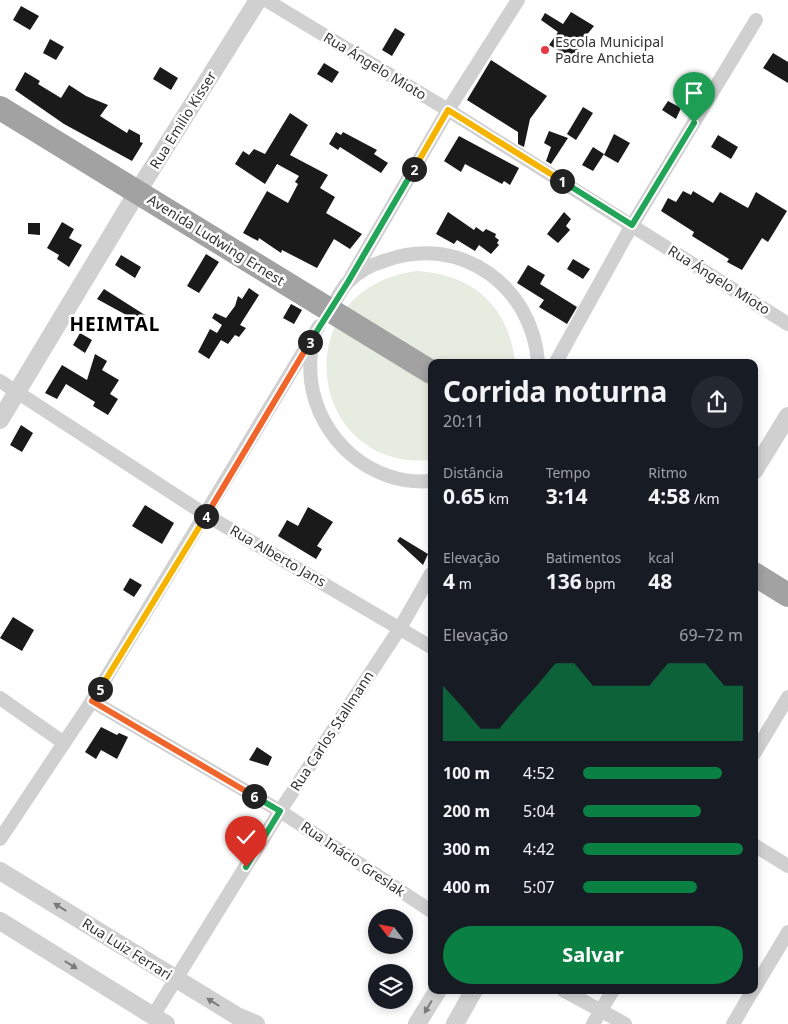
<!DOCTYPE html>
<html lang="pt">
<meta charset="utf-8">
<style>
body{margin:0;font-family:"Noto Sans",sans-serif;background:#242831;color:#f1f3f6;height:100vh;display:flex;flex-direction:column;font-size:19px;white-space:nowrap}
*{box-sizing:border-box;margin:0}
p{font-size:16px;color:#9ea1a6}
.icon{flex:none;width:28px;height:28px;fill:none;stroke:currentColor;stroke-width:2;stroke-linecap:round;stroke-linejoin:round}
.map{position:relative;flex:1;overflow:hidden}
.panel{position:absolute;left:428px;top:359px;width:330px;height:635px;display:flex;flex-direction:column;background:#171b24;border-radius:10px;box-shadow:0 2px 8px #0003}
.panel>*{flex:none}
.needle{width:32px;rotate:301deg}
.controls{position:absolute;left:368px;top:909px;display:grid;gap:10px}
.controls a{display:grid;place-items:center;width:45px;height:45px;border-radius:50%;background:#171b24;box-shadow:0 2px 8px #0003;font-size:25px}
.pin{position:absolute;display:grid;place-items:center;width:42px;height:42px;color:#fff;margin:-51px -21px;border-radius:50% 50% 50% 0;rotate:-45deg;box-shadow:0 0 5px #0007}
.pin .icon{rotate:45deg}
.km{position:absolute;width:25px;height:25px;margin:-12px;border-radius:50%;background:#222;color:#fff;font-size:14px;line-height:25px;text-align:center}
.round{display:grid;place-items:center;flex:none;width:52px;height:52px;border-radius:26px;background:#242831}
.overview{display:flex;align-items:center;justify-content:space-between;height:85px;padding:0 15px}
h1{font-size:28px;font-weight:700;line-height:38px}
.stats{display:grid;grid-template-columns:repeat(3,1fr);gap:8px;height:85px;padding:5px 15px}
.stats div{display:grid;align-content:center}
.stats b{font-size:21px;font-weight:700}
.stats small{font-size:14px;font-weight:400}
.stats p{font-size:14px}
.chart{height:140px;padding:10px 15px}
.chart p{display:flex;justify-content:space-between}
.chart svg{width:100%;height:90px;margin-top:5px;fill:#0b8043;opacity:.7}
.primary-button{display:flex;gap:10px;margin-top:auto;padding:10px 15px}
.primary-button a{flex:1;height:58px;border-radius:30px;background:#0b8043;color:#fff;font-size:20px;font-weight:700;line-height:58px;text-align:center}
ul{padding:0 15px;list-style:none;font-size:16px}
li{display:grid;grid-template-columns:80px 60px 1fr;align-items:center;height:38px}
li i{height:12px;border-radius:6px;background:#0b8043}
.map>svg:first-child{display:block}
.green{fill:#e6ecdf}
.building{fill:#1a1a1a}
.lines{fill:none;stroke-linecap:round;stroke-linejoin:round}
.minor{stroke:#d0d0d0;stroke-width:14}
.tertiary{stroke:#d0d0d0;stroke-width:18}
.trunk{stroke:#a2a2a2;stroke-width:24}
.oneway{fill:#7a7a7a}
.split-1-casing{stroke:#fff;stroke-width:10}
.split-2-casing{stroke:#fff;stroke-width:10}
.split-3-casing{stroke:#fff;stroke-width:10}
.split-4-casing{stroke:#fff;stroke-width:10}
.split-5-casing{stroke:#fff;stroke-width:10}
.split-6-casing{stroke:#fff;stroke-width:10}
.split-7-casing{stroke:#fff;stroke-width:10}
.split-1{stroke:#22a559;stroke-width:6}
.split-2{stroke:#f5b400;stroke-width:6}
.split-3{stroke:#22a559;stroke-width:6}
.split-4{stroke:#f0652b;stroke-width:6}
.split-5{stroke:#f5b400;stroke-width:6}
.split-6{stroke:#f0652b;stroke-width:6}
.split-7{stroke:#22a559;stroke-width:6}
.poi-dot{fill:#e63946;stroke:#fff;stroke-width:2}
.labels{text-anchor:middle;stroke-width:5;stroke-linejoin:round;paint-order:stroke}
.poi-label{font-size:14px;fill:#333;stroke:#fff;text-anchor:start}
.street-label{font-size:14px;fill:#333;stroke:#fff}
.district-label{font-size:19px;font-weight:bold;letter-spacing:1px;fill:#000;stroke:#fff}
</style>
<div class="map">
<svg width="788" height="1024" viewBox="0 0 788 1024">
<rect width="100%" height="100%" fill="#fff"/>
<!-- green -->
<path class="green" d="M 416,271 C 472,274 508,305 515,361 L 431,362 L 431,460 C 306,471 284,289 416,271 Z"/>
<!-- building -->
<g class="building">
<polygon points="21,6 39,16 30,30 13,20"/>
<polygon points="571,12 594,26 576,48 580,51 574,59 549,45 558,32 541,20 545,13 563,24"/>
<polygon points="395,28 405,34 392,56 382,50"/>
<polygon points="50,39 64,47 56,60 43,53"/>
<polygon points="773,53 788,62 788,83 763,68"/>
<polygon points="491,60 547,96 530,119 524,147 518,144 518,132 467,100"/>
<polygon points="324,63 339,72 332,83 317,74"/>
<polygon points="160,67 178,78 171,90 153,79"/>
<polygon points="25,72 40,81 38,84 61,98 69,85 86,96 108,105 100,116 127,133 129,129 140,135 140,142 143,143 132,161 64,124 15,90"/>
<polygon points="668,101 681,108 676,119 662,110"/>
<polygon points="583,107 593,113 576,140 567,134"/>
<polygon points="290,113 308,125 290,155 328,175 320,188 335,197 326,213 362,234 350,249 334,239 317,268 282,250 281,253 259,238 258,241 243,233 267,191 288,203 298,184 295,182 299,176 277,164 265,184 235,164 243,151 249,155 254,149 265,154"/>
<polygon points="549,131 568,138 551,164 546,161 551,147 544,143"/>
<polygon points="336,132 341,135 343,132 377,150 374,154 388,163 381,173 340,147 338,150 329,144"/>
<polygon points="614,134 630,143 618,163 604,155"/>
<polygon points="718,135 738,147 731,159 711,147"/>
<polygon points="459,136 519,168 510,185 504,181 502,184 465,164 461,172 444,161"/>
<polygon points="593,147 604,154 593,171 582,165"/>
<polygon points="683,191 691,195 693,191 713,203 720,192 748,208 756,192 787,211 768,242 762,238 742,270 727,262 729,259 692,236 694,232 661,211 668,198 676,202"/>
<polygon points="448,212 474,230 476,227 483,232 486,229 496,234 495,237 499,240 497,243 499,245 491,254 479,245 475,251 457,240 454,244 436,234"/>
<polygon points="564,212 571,219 566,226 570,230 558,243 547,234"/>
<polygon points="62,222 74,229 69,238 82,245 69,267 57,259 59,255 47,248"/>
<polygon points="28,223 40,223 40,235 28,234"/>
<polygon points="206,254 219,262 199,293 187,286"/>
<polygon points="121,255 141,267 135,278 115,265"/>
<polygon points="573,259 590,269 583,279 567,269"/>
<polygon points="528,265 545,275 540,284 577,307 567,324 539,307 544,300 517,283"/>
<polygon points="249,288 259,295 240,325 246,328 239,337 235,335 228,344 221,340 209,359 198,352 210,329 217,333 222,325 212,318 215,313 226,318 235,306 238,296 242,299"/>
<polygon points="104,289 145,315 141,323 97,299"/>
<polygon points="291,304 302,310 294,324 283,318"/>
<polygon points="80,333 92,340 85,353 73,345"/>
<polygon points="95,354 107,361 102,370 119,380 110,394 118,399 108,415 93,406 95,402 66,384 57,399 45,393 62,365 87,380"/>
<polygon points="21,425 33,433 22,452 10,445"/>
<polygon points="145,505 174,523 162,544 132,526"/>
<polygon points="308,507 333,522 317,546 322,549 316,559 278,536 287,520 298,526"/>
<polygon points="400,537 428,554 423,565 397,541"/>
<polygon points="130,578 142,585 134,597 123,590"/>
<polygon points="13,617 34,630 22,651 0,638"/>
<polygon points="101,727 117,735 119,733 128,737 117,759 101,750 96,759 85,752"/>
<polygon points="257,747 272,757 268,766 249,760"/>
</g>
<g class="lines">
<!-- minor -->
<g class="minor">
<polyline points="266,0 448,110 788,324"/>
<polyline points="351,277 448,110 518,0"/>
<path d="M 327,315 C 334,305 339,292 347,283 C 357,272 373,264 387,260 C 461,234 532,286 538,362"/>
<path d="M 313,343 C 309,355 310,369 311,381 C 319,440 371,486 431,481"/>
<polyline points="556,362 632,225 756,20"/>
<polyline points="0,381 206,515 431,647"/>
<polyline points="0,698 64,743"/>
<polyline points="92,701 280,811 431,911"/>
<polyline points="754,754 788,697"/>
<polyline points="0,839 92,701 319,326"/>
<polyline points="754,845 788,866"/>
<polyline points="754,989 788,932"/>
<polyline points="563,990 625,1024"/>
<polyline points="153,1016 280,811 400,628 431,574"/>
<polyline points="593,1024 613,990"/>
<polyline points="733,1024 753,990"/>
</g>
<!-- tertiary -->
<g class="tertiary">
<polyline points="0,420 138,191 258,0"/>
<polyline points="754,471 788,416"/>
<polyline points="0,871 237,1016 256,1024"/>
<polyline points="0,921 166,1024"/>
<polyline points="417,1024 438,990"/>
<polyline points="455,1024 474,990"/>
</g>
<!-- trunk -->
<g class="trunk">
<polyline points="0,108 431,372"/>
<polyline points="754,574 788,595"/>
</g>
</g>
<!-- one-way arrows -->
<defs><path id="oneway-solid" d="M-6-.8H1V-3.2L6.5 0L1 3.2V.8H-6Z" transform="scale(1.25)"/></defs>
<g class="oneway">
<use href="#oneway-solid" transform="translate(60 907) rotate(-148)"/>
<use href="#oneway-solid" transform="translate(71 965) rotate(32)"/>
<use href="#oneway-solid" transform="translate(213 1002) rotate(-148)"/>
<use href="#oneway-solid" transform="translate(428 1007) rotate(121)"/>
</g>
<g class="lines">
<!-- split-1 casing -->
<g class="split-1-casing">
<polyline id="split-1" points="562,181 632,225 694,123"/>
</g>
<!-- split-2 casing -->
<g class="split-2-casing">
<polyline id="split-2" points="414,169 448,110 562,181"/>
</g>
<!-- split-3 casing -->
<g class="split-3-casing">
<polyline id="split-3" points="310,342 348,282 414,169"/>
</g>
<!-- split-4 casing -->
<g class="split-4-casing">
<polyline id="split-4" points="206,516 310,342"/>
</g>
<!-- split-5 casing -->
<g class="split-5-casing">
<polyline id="split-5" points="100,689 206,516"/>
</g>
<!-- split-6 casing -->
<g class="split-6-casing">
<polyline id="split-6" points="100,689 92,701 254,796"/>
</g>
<!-- split-7 casing -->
<g class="split-7-casing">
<polyline id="split-7" points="246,867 280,811 254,796"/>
</g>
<!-- split-1 -->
<use href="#split-1" class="split-1"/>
<!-- split-2 -->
<use href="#split-2" class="split-2"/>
<!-- split-3 -->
<use href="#split-3" class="split-3"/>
<!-- split-4 -->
<use href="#split-4" class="split-4"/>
<!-- split-5 -->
<use href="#split-5" class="split-5"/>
<!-- split-6 -->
<use href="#split-6" class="split-6"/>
<!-- split-7 -->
<use href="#split-7" class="split-7"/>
</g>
<!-- markers -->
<circle class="poi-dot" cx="545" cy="50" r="5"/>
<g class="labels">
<!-- poi labels -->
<g class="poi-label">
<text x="555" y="47">Escola Municipal<tspan x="555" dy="16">Padre Anchieta</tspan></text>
</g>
<!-- street labels -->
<g class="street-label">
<text transform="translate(375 66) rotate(31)" y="5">Rua Ángelo Mioto</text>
<text transform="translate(183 120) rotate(-58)" y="5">Rua Emilio Kisser</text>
<text transform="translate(216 240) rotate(32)" y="5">Avenida Ludwing Ernest</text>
<text transform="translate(719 280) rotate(32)" y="5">Rua Ángelo Mioto</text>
<text transform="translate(278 556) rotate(30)" y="5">Rua Alberto Jans</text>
<text transform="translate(332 731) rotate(-57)" y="5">Rua Carlos Stallmann</text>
<text transform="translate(353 859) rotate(34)" y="5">Rua Inácio Greslak</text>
<text transform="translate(127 949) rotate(32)" y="5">Rua Luiz Ferrari</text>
</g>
<!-- district labels -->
<g class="district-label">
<text x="115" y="331">HEIMTAL</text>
</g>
</g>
</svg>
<div class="controls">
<a><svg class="needle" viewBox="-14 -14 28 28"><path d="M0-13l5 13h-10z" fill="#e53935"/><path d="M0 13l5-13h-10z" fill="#9ea1a6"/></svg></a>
<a><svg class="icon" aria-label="layers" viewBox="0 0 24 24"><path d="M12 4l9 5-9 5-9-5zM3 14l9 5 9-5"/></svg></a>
</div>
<div class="pin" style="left:694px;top:123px;background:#1e9e55"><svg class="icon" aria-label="arrive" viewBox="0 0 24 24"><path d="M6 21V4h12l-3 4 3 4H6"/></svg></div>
<div class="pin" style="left:246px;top:867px;background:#d93025"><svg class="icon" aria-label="check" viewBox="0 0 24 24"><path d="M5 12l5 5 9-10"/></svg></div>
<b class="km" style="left:562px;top:181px">1</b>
<b class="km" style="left:414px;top:169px">2</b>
<b class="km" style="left:310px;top:342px">3</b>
<b class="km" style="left:206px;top:516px">4</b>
<b class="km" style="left:100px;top:689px">5</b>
<b class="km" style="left:254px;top:796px">6</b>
<section class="panel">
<div class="overview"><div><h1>Corrida noturna</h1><p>20:11</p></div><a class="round"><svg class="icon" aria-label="share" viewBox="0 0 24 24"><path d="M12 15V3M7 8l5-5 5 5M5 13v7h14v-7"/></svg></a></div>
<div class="stats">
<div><p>Distância</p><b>0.65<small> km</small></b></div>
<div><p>Tempo</p><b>3:14</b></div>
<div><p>Ritmo</p><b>4:58<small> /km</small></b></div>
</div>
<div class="stats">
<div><p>Elevação</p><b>4<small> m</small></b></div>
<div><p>Batimentos</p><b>136<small> bpm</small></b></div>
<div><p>kcal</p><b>48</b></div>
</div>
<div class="chart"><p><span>Elevação</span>69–72 m</p>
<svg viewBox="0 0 160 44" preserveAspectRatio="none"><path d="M0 44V17L10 27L20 38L30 38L40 27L50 17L60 6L70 6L80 17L90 17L100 17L110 17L120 6L130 6L140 6L150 17L160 17V44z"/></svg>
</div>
<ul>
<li><b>100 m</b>4:52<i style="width:87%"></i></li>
<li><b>200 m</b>5:04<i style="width:74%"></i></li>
<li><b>300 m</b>4:42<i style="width:100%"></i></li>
<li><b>400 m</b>5:07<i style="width:71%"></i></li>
</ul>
<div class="primary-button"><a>Salvar</a></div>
</section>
</div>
